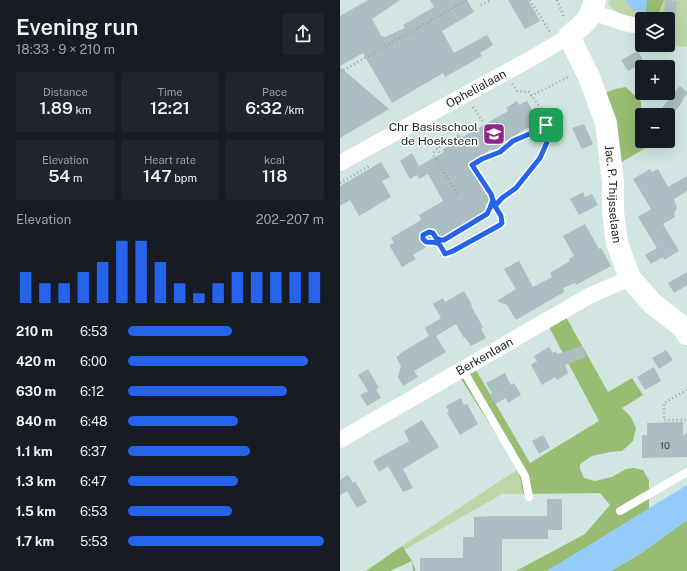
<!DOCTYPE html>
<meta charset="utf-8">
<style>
body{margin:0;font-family:"Public Sans",sans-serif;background:#20242c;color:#f1f3f6;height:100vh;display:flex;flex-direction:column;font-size:15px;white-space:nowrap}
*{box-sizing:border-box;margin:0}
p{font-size:13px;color:#9ea1a6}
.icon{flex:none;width:22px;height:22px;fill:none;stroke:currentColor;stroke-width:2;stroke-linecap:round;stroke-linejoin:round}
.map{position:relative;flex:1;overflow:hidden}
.sheet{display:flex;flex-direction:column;background:#171b24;width:340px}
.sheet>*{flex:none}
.tools{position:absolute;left:295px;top:12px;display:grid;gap:8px}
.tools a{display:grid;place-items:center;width:40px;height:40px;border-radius:4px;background:#171b24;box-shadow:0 4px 16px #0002;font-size:20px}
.pin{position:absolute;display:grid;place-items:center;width:34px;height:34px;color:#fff;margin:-17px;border-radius:8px;box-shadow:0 2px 6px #0006}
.round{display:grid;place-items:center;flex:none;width:42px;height:42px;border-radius:4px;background:#20242c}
.headline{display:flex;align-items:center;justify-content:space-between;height:68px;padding:0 16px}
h1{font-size:22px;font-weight:600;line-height:30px}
.figures{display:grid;grid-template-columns:repeat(3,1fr);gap:6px;height:68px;padding:4px 16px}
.figures div{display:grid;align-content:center;border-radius:4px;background:#20242c;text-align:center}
.figures b{font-size:17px;font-weight:600}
.figures small{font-size:11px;font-weight:400}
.figures p{font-size:11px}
.chart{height:112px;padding:8px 16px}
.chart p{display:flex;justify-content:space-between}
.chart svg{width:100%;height:72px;margin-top:4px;stroke:#2563eb;stroke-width:6}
ul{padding:0 16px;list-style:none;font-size:13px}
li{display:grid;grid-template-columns:64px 48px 1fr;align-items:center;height:30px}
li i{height:10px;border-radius:5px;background:#2563eb}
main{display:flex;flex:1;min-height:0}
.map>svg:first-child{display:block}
.green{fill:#bed6a7}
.forest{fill:#98bc71}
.water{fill:#94cbf9}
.building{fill:#aabec3}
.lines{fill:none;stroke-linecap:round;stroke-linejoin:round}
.path{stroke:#94a4a2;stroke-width:2.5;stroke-dasharray:1 3;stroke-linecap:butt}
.lane{stroke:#fff;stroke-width:8}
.street{stroke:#fff;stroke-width:16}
.secondary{stroke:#fff;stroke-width:22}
.route-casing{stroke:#fff;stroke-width:8}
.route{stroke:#2563eb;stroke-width:5}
.labels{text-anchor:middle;stroke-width:3;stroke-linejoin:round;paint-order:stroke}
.number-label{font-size:10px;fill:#3d4849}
.street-label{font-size:12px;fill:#192120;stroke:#fff}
.poi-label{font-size:12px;fill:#192120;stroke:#fff;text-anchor:end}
</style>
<main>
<section class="sheet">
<div class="headline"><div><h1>Evening run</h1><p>18:33 · 9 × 210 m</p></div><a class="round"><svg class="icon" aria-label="share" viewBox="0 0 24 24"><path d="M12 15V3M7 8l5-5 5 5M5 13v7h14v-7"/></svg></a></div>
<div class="figures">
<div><p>Distance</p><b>1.89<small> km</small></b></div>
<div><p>Time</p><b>12:21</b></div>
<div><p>Pace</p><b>6:32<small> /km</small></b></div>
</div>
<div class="figures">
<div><p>Elevation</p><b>54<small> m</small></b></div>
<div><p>Heart rate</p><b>147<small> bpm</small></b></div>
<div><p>kcal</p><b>118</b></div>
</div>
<div class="chart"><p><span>Elevation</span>202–207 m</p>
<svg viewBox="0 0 160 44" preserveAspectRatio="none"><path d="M5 44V25M15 44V32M25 44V32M35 44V25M45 44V19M55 44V6M65 44V6M75 44V19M85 44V32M95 44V38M105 44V32M115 44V25M125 44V25M135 44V25M145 44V25M155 44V25"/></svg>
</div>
<ul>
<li><b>210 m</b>6:53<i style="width:53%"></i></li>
<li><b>420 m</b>6:00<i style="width:92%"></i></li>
<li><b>630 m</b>6:12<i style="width:81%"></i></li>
<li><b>840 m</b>6:48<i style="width:56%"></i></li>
<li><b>1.1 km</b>6:37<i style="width:62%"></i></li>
<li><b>1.3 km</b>6:47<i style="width:56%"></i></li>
<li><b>1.5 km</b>6:53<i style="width:53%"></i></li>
<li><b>1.7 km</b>5:53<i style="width:100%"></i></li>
</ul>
</section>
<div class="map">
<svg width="347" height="571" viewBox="0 0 347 571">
<rect width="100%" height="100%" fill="#d1e6e3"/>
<!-- green -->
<g class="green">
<polygon points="271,0 347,0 347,47 326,45 328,45 328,19 291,19 274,10 268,3"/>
<polygon points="178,469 183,494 162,494 64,550 62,546"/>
</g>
<!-- forest -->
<g class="forest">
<polygon points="307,0 324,0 317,16 306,12"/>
<polygon points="286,87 301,102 302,141 317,141 277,165 262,94 275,89"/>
<polygon points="226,317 268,392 292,378 303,395 282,408 291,417 296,428 293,441 282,451 270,452 252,456 240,464 240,469 244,478 255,481 272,477 286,469 294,468 303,470 309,480 309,509 207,571 176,571 245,534 270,505 260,493 183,494 178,469 121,379 136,370 190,463 259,421 209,327"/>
<polygon points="347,520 347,571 271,571 303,552"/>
<polygon points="62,546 72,561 76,571 73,571 72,561 50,571 26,571"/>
</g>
<!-- water -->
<g class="water">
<polygon points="286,0 307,0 306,12 295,11 286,2"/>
<polygon points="347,485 347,520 303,552 271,571 207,571"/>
</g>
<!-- building -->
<g class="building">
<polygon points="28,0 60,0 32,19 42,37 44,36 45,37 65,28 63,25 94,7 90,0 127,0 134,12 102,31 114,53 147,35 153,45 140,53 142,56 130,63 105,77 103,73 52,103 23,53 0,66 0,16"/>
<polygon points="168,0 188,0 200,21 185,29"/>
<polygon points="325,0 337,1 335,18 324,17"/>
<polygon points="298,51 304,62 288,71 281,60"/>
<polygon points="0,67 49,109 0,138"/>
<polygon points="340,86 347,92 347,94 342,100 343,101 328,120 328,115 318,115 317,114"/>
<polygon points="177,101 179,105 187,101 199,121 162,143 165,147 154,153 152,149 130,162 152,201 145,205 148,211 85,246 86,247 73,255 76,259 62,267 49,245 54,243 51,238 81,220 79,215 103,201 88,174 79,179 77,175 70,179 60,161 72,153 79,166 104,152 103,149 110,145 108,141 119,134 121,138 168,111 166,108"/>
<polygon points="244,124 253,144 242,149 232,128"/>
<polygon points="41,162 50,177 42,181 51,197 19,216 10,200 0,206 0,186"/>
<polygon points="310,169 312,172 318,169 328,187 347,176 347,191 334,199 337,208 334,214 335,217 323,224 339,251 324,260 323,257 311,264 305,255 317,248 298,217 311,209 293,179"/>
<polygon points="243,192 245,197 252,194 258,205 239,215 230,199"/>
<polygon points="245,224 259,249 261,248 271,266 236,285 235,283 223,288 224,292 176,320 167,305 157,301 176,289 164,269 179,261 193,287 212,277 210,273 230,261 229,259 234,256 223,236"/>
<polygon points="347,272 347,285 334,293 328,283"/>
<polygon points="124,291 132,305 131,306 143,327 141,329 146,338 131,346 125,337 124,338 116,324 96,336 106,352 74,371 78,377 63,386 58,377 61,366 56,357 60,355 59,354 89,336 85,328 101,318 93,304 103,298 105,302"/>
<polygon points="242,346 246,357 225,365 228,373 217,380 215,377 202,385 191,365 197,361 194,356 209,347 213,353 216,351 217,354"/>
<polygon points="326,350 333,360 319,369 312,358"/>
<polygon points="314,367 321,381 305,390 297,377"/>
<polygon points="28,369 39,388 36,389 41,398 27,406 20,395 28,391 18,375"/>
<polygon points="165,373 171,385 174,383 181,395 168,403 166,398 155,404 149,394 152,393 146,383"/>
<polygon points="121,398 124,405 127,404 138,424 120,435 107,413 109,412 106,406"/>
<polygon points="82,420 99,447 63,469 73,488 63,492 48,466 39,472 33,461 69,441 64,431"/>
<polygon points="343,422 343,435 347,434 347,457 302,458 302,435 307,435 307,423"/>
<polygon points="203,435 210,447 199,454 192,441"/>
<polygon points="8,475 13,483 15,481 27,502 17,508 7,491 0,495 0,480"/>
<polygon points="207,499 222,499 222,530 208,530 208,539 162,539 162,571 80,571 80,558 123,558 123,537 134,537 134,517 152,516 207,516"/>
</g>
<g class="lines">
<!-- path -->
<g class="path">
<polyline points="190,0 210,32"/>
<polyline points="217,0 224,18"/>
<polyline points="141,5 151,0"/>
<polyline points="0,72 127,0"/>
<path d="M 172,84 L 177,91 L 189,92 L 201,109 L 206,119 L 206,125 L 201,129 L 173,141 L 160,152 L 142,159 L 132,165 C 137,173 152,190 153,199 C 153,204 150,210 147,214 L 104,240 L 100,240 C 92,235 94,231 83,235 L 83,239 L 86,243 C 99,243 99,242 105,254 L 113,251 L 160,225 L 162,223 L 161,216 L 155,206 L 162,197 L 176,188 L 200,158 L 211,133 L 210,128 L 206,125"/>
<polyline points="191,96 230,76"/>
<polyline points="133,107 143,122"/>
<path d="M 101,124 L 104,130 L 101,146 C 97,149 94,150 93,155 L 118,195"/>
<polyline points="97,148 100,154"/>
<polyline points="0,183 29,166"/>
<polyline points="347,390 324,403 324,420 347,420"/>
</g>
<!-- lane -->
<g class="lane">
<polyline points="123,370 185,476 189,497"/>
<polyline points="280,511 347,472"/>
</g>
<!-- street -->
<g class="street">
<polyline points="252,12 284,23 293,25"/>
<path id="s1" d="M 0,163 L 194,57 L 229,36"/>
<path id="s2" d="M 0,440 L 249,296 L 290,278"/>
</g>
<!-- secondary -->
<path class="secondary" id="s3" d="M 255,0 C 250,20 245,23 229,36 L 249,77 L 266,123 L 273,182 L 273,212 L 277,243 L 290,278 L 312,303 L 344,328 L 347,334"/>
</g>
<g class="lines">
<!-- route casing -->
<g class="route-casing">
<path id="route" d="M 206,125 L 210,128 L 211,133 L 200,158 L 176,188 L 162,198 L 155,206 L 153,200 L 150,208 L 147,214 L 104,240 L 100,240 L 96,238 L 93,233 L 89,232 L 83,235 L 83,239 L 86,242 C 99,242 99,242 105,254 L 113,251 L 160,225 L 162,223 L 161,216 L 155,206 L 151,194 L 132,165 L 142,159 L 160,152 L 173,141 L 201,129 L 206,125"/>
</g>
<!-- route -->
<use href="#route" class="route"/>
</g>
<!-- icons -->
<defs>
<g id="school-square" transform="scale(1.15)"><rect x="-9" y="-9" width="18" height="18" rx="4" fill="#8f278b" stroke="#fff"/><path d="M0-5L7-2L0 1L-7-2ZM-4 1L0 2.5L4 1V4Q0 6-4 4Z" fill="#fff"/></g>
</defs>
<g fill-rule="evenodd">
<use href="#school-square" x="154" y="134"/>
</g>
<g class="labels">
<!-- number labels -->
<g class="number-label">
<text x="325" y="449">10</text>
</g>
<!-- street labels -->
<g class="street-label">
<text dy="4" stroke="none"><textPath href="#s1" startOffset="155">Ophelialaan</textPath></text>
<text dy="4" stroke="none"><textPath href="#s3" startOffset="212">Jac. P. Thijsselaan</textPath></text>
<text dy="4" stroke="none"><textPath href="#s2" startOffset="167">Berkenlaan</textPath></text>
</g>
<!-- poi labels -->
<g class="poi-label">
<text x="138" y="131">Chr Basisschool<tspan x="138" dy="14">de Hoeksteen</tspan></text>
</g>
</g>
</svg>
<div class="tools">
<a><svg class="icon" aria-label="layers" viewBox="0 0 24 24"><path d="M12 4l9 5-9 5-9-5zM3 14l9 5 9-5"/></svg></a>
<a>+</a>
<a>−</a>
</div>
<div class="pin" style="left:206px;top:125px;background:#1e9e55"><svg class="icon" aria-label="arrive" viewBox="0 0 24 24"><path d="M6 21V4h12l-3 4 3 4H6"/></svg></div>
</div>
</main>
